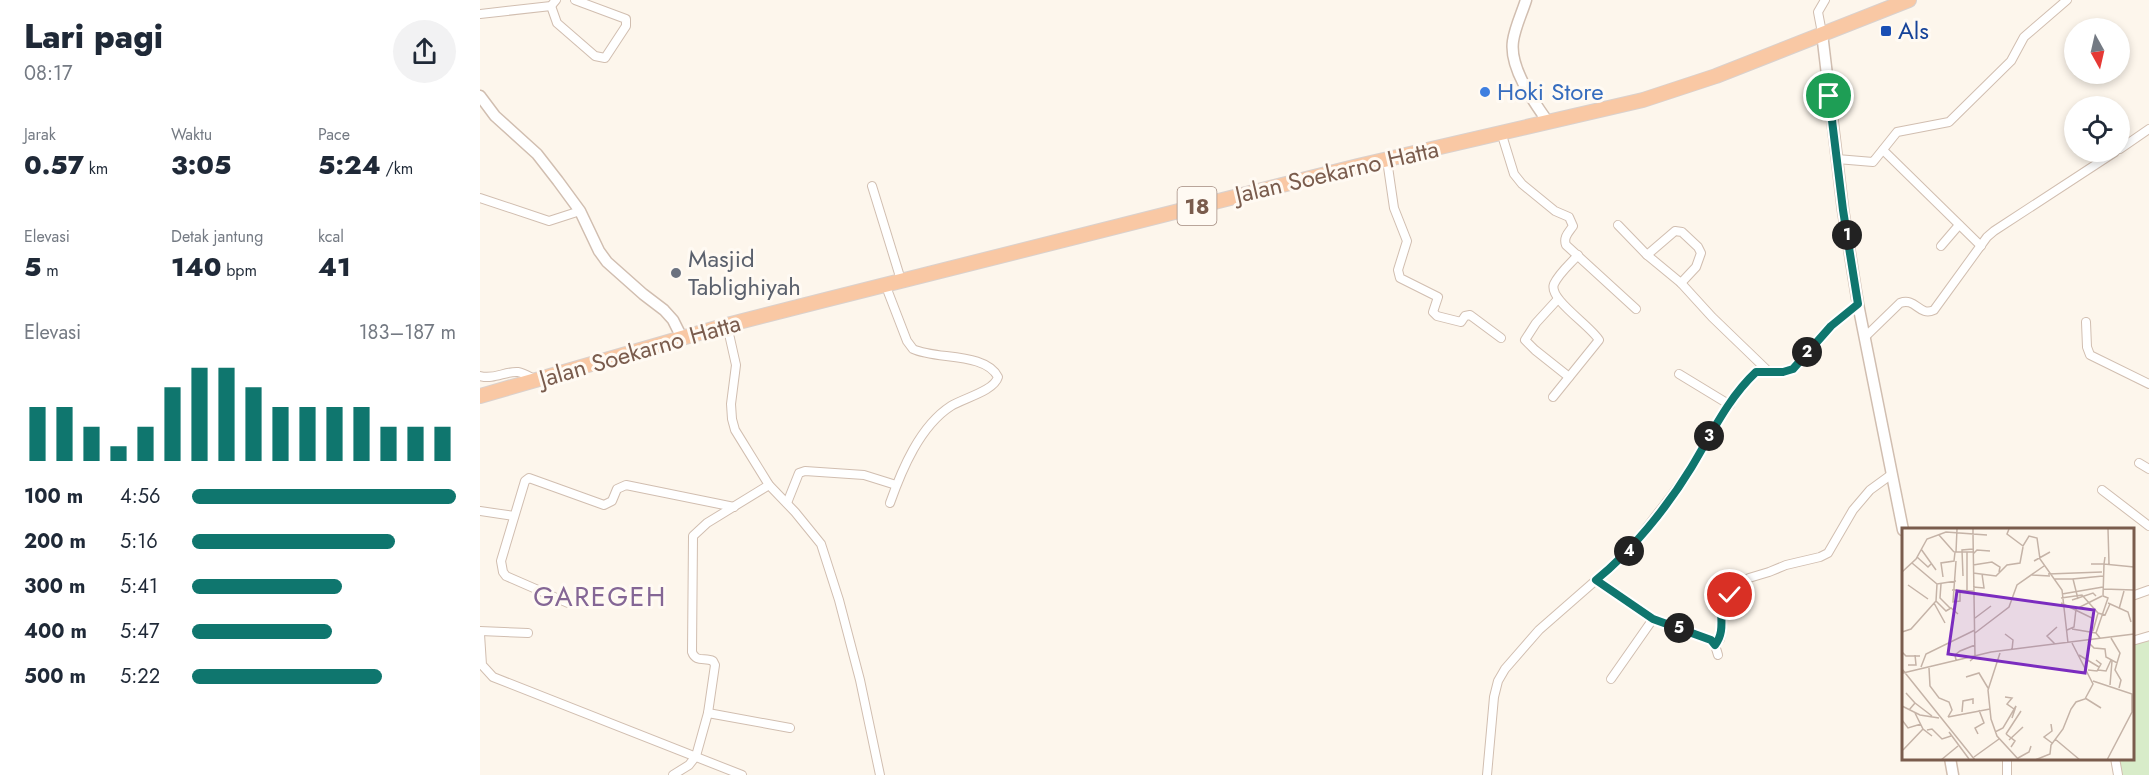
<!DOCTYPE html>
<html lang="id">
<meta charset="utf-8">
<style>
body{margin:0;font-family:Jost,sans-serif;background:#f2f2f3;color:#1f2937;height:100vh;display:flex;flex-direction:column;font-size:22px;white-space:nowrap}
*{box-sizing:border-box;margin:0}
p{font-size:20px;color:#747a83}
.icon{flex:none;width:33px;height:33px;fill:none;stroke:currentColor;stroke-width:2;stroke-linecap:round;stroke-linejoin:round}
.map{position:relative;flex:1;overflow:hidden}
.sheet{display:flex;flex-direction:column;background:#fff;width:480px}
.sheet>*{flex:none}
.needle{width:39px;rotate:172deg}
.fabs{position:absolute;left:1584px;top:18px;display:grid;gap:12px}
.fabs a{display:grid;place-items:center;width:66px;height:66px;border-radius:50%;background:#fff;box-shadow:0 3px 9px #0003;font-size:30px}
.pin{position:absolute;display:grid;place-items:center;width:51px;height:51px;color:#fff;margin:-26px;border:3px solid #fff;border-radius:50%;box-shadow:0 2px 6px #0007}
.km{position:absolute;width:30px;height:30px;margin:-15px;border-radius:50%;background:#222;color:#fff;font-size:16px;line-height:30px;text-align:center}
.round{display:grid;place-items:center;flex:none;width:63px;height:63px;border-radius:32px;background:#f2f2f3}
.overview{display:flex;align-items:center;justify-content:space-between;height:102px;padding:0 24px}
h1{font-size:33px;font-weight:800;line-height:45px}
.stats{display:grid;grid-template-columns:repeat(3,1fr);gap:9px;height:102px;padding:6px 24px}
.stats div{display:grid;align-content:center}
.stats b{font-size:26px;font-weight:800}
.stats small{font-size:16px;font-weight:400}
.stats p{font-size:16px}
.chart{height:168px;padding:12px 24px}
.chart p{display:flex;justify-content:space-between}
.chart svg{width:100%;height:108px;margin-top:6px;stroke:#0f766e;stroke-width:6}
ul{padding:0 24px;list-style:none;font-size:20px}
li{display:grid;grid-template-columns:96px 72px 1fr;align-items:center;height:45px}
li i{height:15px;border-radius:8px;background:#0f766e}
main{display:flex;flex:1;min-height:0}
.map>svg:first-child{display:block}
.pitch{fill:#d8ecc9}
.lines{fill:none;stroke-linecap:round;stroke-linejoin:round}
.minor-casing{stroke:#d1beb0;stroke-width:10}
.tertiary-casing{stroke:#d1beb0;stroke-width:13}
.trunk-casing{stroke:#dad1cd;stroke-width:16}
.minor{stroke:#fff;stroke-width:8}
.tertiary{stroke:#fff;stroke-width:10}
.trunk{stroke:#f9c8a4;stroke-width:14}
.route-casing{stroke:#fff;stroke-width:12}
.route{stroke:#0f766e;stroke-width:8}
.transit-dot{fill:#1a4fb4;stroke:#fffaf3;stroke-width:2}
.shop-dot{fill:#3f7fe0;stroke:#fffaf3;stroke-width:2}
.worship-dot{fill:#6b7280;stroke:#fffaf3;stroke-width:2}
.labels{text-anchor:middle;stroke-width:6;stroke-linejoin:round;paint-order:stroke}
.shield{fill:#fffaf3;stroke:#a28b7f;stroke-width:1.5}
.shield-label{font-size:22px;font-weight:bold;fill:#7a5c4d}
.transit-label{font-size:24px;fill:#164399;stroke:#fffaf3;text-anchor:start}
.shop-label{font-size:24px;fill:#366cbe;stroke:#fffaf3;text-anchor:start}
.street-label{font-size:24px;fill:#7a5c4d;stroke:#fffaf3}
.worship-label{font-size:24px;fill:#5b616d;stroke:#fffaf3;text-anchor:start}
.quarter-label{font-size:27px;letter-spacing:1.5px;fill:#846695;stroke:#fffaf3}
.inset-road{fill:none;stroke:#c5b3a7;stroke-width:1.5}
.view{fill:#7b2cbf;fill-opacity:0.15;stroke:#7b2cbf;stroke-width:3}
.inset-edge{fill:none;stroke:#7a5c4d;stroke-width:3}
</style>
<main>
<section class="sheet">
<div class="overview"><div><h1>Lari pagi</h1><p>08:17</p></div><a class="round"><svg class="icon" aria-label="share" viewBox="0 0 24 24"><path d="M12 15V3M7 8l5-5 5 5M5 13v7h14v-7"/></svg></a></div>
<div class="stats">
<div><p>Jarak</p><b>0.57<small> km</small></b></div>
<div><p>Waktu</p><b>3:05</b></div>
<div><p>Pace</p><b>5:24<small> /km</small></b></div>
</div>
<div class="stats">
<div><p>Elevasi</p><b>5<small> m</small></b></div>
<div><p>Detak jantung</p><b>140<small> bpm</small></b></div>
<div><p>kcal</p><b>41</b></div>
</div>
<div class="chart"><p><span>Elevasi</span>183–187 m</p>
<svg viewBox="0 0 160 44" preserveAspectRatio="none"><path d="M5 44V22M15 44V22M25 44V30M35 44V38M45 44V30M55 44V14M65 44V6M75 44V6M85 44V14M95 44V22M105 44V22M115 44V22M125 44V22M135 44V30M145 44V30M155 44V30"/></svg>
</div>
<ul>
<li><b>100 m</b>4:56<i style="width:100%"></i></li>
<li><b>200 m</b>5:16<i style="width:77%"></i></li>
<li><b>300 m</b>5:41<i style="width:57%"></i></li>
<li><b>400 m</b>5:47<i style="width:53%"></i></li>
<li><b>500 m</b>5:22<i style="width:72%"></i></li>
</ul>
</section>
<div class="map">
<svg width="1669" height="775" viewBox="0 0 1669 775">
<rect width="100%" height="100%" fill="#fdf6ec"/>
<!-- pitch -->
<polygon class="pitch" points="1669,641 1669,775 1640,775 1637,759 1652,758 1653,644"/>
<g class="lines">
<!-- minor casing -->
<g class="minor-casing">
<g id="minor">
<polyline points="71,6 77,23 115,56 125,58 146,26 146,19 95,0"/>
<polyline points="0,14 71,6 76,0"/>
<polyline points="1342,33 1338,12 1345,0"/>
<path d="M 1021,132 L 1034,174 L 1042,184 L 1075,211 L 1089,217 L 1093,226 C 1089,232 1083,237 1086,245 L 1156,309"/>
<polyline points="1640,149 1669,129"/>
<polyline points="1403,150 1501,246"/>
<polyline points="1357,159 1393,162 1417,132 1469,122 1531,61 1544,37 1587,0"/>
<polyline points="907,160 914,208 927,241 918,270 920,278 958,297 953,312 957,316 981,322 985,316 990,315 1021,338"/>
<polyline points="392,186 421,280"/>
<polyline points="0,198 69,221 100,211"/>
<polyline points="1138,225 1167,255 1201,283 1232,317 1288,371"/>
<polyline points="1461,246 1479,225"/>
<polyline points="1167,255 1195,231 1202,232 1218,247 1221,253 1216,267 1201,283"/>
<path d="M 405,284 L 427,341 L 433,349 C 456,360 505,352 518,377 C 514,391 484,398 471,406 C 440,426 422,469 410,503"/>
<polyline points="1077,300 1056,323 1045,340 1055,350 1089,377"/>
<polyline points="1606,322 1607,347 1610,355 1669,384"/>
<polyline points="247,325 256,365 251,404 252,419 255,430 289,485 315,512 341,544 359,600 380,680 400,775"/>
<path d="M 1385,337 L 1420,303 C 1436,297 1439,317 1454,310 L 1507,237 L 1514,231 L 1635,152"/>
<polyline points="1199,374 1250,405"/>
<path d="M 0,376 C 14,380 25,371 38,372 C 44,373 50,377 56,380"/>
<path d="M 1073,397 L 1119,340 C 1110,325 1068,299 1074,284 C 1079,273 1090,264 1098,255"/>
<polyline points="1659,463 1669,469"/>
<polyline points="1622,490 1669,526"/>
<polyline points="307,503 319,473 325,471 384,475 416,485"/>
<polyline points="0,511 34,516"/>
<polyline points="1116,580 1173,619 1131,679"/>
<polyline points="1652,596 1669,590"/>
<polyline points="88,603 26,576 23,572 21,561 45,481 49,478 124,505 132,501 137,489 146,485 254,507"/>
<polyline points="1173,619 1231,640 1235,645 1238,655"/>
<polyline points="0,631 48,633"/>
<polyline points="0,634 2,665 13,677 262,775"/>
<polyline points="1652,641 1669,636"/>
<polyline points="1235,645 1240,639 1242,628 1241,607 1245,597 1257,590 1269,578 1289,572 1306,565 1340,557 1348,553 1373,510 1390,490 1412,474"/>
<polyline points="228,713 310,728"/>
<polyline points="1635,758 1638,775"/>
<path d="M 193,775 L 209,765 L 216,756 L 228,713 L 235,665 L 233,661 C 225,657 216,663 212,652 L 213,536 L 227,523 L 289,485"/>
<polyline points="1007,775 1014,697 1018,681 1025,669 1059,630 1147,553 1192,495 1210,470 1242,414 1268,379 1276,372 1303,372 1313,369 1351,325 1378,304"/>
<polyline points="1527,775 1527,758"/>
</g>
</g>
<!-- tertiary casing -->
<g class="tertiary-casing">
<g id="tertiary">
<path d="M 1046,0 C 1042,13 1035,27 1033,41 C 1029,67 1053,101 1068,122"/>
<polyline points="1342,33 1363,210 1378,304 1423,530"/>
<polyline points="0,96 15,116 57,154 78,181 100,211 119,251 127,262 163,294 184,310 193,320 202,338"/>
<polyline points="1470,758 1473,775"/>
</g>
</g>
<!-- trunk casing -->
<g class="trunk-casing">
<polyline id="trunk" points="0,396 247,325 345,300 878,166 1163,100 1236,76 1429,0"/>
</g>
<!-- minor -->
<use href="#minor" class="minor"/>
<!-- tertiary -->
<use href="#tertiary" class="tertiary"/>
<!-- trunk -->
<use href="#trunk" class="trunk"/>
</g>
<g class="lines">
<!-- route casing -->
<g class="route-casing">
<path id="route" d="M 1250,595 L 1242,600 C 1239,616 1246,631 1235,645 L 1231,640 L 1173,619 L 1116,580 C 1151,552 1188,506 1211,468 C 1231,435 1248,398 1276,372 L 1303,372 L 1313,369 L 1351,326 L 1378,304 L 1363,210 L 1349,96"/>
</g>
<!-- route -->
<use href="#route" class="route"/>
</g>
<!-- markers -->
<rect class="transit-dot" x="1400" y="25" width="12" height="12" rx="3"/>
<circle class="shop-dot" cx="1005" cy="92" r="6"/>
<circle class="worship-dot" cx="196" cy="273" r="6"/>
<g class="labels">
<!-- shield labels -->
<rect class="shield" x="697.5" y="187" width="39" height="38" rx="4.5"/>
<g class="shield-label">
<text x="717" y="214">18</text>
</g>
<!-- transit labels -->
<g class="transit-label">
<text x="1418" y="39">Als</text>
</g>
<!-- shop labels -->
<g class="shop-label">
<text x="1017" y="100">Hoki Store</text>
</g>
<!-- street labels -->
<g class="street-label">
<text transform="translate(857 172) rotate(-13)" y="8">Jalan Soekarno Hatta</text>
<text transform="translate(160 351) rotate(-16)" y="8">Jalan Soekarno Hatta</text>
</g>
<!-- worship labels -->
<g class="worship-label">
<text x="208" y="267">Masjid<tspan x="208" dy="28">Tablighiyah</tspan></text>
</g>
<!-- quarter labels -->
<g class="quarter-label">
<text x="120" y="606">GAREGEH</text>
</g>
</g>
<!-- overview -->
<g transform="translate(1422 528)">
<rect width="232" height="232" fill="#fdf6ec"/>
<path class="inset-road" d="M 71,1 L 71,6 L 85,7M 107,1 L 105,6 L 121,18 L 127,8 L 135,10 L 138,31 L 160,62 L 166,115M 206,1 L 207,36M 37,7 L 52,24M 19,21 L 34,42M 54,24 L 55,1M 65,24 L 65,62M 71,26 L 75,22 L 88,23M 15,29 L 26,39 L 29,36M 54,33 L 51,74 L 58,73 L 58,62M 132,33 L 148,24M 10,35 L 35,56 L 54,53M 189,36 L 202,36 L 203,29M 71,37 L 90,34 L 98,39 L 97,44M 0,44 L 14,31 L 25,11 L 44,4 L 71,6 L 73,129 L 68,133M 71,45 L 94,48 L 105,37 L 118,35 L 121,19M 146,46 L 200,44M 130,47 L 148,48M 61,48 L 60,22 L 71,21M 41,49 L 39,35 L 52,33 L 53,24 L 71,24M 152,51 L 171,51M 39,56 L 38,70 L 48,80M 6,57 L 26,71M 71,59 L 82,60 L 80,46M 201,61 L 232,62M 50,62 L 71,63M 160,66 L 201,59M 159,70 L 180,67 L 196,85 L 203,87 L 208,76M 176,71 L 171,51 L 201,48M 170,72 L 191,65 L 194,68M 34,73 L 44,83 L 49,80 L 56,86M 32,75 L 43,95M 159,75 L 190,90 L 190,94M 206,75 L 226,84 L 229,94M 217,81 L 222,63M 73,90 L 89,78M 170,101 L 194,105M 165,102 L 172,99 L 174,81 L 200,68M 191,103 L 196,85M 0,104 L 9,101 L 34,73 L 35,56M 73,105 L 107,79 L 115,57 L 142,38M 103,106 L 111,112 L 110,122M 198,110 L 194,105 L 206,70 L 201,68 L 202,36 L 232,39M 186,114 L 192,120 L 203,121 L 204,129 L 215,135 L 218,125 L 209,110M 153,116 L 145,108 L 155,99M 0,124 L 4,128 L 18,128M 98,125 L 86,162 L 89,191 L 95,208 L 117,232M 177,127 L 197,139M 54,132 L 53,127 L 58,123 L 73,117M 215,135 L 213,142 L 219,152 L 217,160M 6,137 L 14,137 L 13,127M 19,139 L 24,126 L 73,102M 27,140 L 28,158 L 37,170 L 47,174 L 50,182 L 46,189M 0,141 L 73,232M 186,142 L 195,143 L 199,136 L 194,132M 196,142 L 204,143 L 209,132M 1,145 L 89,124 L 232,106M 64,149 L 77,145 L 86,160M 191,153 L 230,166 L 230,184 L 205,232M 208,157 L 210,133M 4,165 L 13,175 L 7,182M 103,169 L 110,170 L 105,176 L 112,181M 183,170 L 199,180M 13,175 L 30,188M 0,178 L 18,187 L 37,190M 60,184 L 61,173 L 71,171 L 71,176M 13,185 L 21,201 L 30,208M 46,189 L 88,181M 0,192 L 6,200 L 19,196M 149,196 L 150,203 L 142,209 L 150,215M 25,202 L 30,201 L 40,211 L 49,208M 47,204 L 67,231M 93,204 L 101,200 L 114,178 L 110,190M 76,206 L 73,200 L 82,195 L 77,182M 104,206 L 119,183M 104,206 L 113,213 L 109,219M 153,211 L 178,232M 107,212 L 121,199M 1,222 L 21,201M 72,229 L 97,211M 116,230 L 127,224 L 129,218M 39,232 L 56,218M 133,232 L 148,226 L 149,217 L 161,201 L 169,181 L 174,174 L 183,171 L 191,156 L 170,115"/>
<path class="view" d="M 55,63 L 192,82 L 183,145 L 46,126 Z"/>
<rect width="232" height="232" class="inset-edge"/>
</g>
</svg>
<div class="fabs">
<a><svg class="needle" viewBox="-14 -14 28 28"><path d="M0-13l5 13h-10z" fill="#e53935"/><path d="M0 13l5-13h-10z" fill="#747a83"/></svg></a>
<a><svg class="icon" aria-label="locate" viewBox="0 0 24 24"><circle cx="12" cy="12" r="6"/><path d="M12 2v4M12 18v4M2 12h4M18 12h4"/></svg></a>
</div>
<div class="pin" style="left:1349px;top:96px;background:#1e9e55"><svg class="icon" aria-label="arrive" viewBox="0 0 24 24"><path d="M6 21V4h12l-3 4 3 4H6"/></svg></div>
<div class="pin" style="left:1250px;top:595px;background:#d93025"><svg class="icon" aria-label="check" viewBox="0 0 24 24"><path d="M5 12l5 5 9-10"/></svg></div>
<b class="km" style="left:1367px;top:235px">1</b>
<b class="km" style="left:1327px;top:352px">2</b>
<b class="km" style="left:1229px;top:436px">3</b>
<b class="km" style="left:1149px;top:551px">4</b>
<b class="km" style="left:1199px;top:628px">5</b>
</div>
</main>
